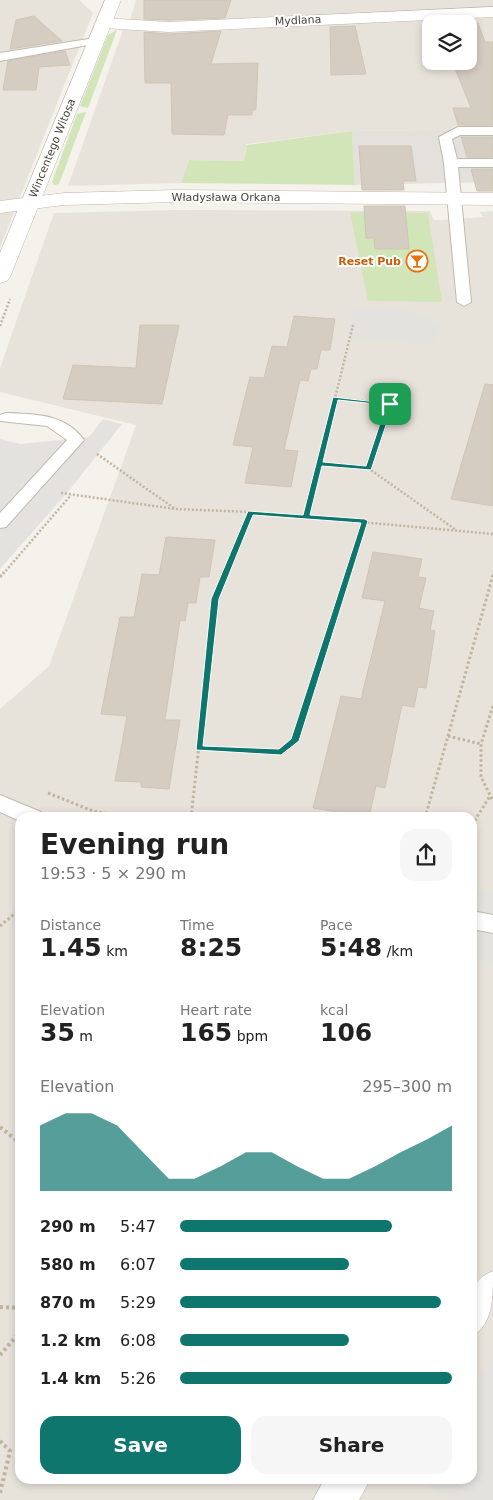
<!DOCTYPE html>
<meta charset="utf-8">
<style>
body{margin:0;font-family:"DejaVu Sans",sans-serif;background:#f6f6f6;color:#222;height:100vh;display:flex;flex-direction:column;font-size:19px;white-space:nowrap}
*{box-sizing:border-box;margin:0}
p{font-size:16px;color:#767676}
.icon{flex:none;width:28px;height:28px;fill:none;stroke:currentColor;stroke-width:2;stroke-linecap:round;stroke-linejoin:round}
.map{position:relative;flex:1;overflow:hidden}
.drawer{position:absolute;left:15px;top:812px;width:462px;height:672px;display:flex;flex-direction:column;background:#fff;border-radius:15px;box-shadow:0 2px 8px #0003}
.drawer>*{flex:none}
.buttons{position:absolute;left:422px;top:15px;display:grid;gap:10px}
.buttons a{display:grid;place-items:center;width:55px;height:55px;border-radius:10px;background:#fff;box-shadow:0 2px 8px #0003;font-size:25px}
.pin{position:absolute;display:grid;place-items:center;width:42px;height:42px;color:#fff;margin:-21px;border-radius:10px;box-shadow:0 2px 8px #0006}
.round{display:grid;place-items:center;flex:none;width:52px;height:52px;border-radius:15px;background:#f6f6f6}
.overview{display:flex;align-items:center;justify-content:space-between;height:85px;padding:0 25px}
h1{font-size:28px;font-weight:700;line-height:38px}
.stats{display:grid;grid-template-columns:repeat(3,1fr);gap:8px;height:85px;padding:5px 25px}
.stats div{display:grid;align-content:center}
.stats b{font-size:25px;font-weight:700}
.stats small{font-size:14px;font-weight:400}
.stats p{font-size:14px}
.chart{height:140px;padding:10px 25px}
.chart p{display:flex;justify-content:space-between}
.chart svg{width:100%;height:90px;margin-top:5px;fill:#0f766e;opacity:.7}
.action{display:flex;gap:10px;margin-top:auto;padding:10px 25px}
.action a{flex:1;height:58px;border-radius:15px;background:#0f766e;color:#fff;font-size:20px;font-weight:700;line-height:58px;text-align:center}
.action a+a{background:#f6f6f6;color:#222}
ul{padding:0 25px;list-style:none;font-size:16px}
li{display:grid;grid-template-columns:80px 60px 1fr;align-items:center;height:38px}
li i{height:12px;border-radius:6px;background:#0f766e}
.map>svg:first-child{display:block}
.residential{fill:#e8e3da;fill-rule:evenodd}
.industrial{fill:#e4e1dc}
.green{fill:#d2e5b8}
.parking{fill:#e4e2df}
.building{fill:#d5cdc1;stroke:#d0c5b5}
.lines{fill:none;stroke-linecap:round;stroke-linejoin:round}
.service-casing{stroke:#c0b9ae;stroke-width:2}
.pedestrian-casing{stroke:#c0b9ae;stroke-width:1}
.minor-casing{stroke:#c0b9ae;stroke-width:1}
.tertiary-casing{stroke:#c0b9ae;stroke-width:1}
.path-far2{stroke:#c0b4a1;stroke-width:2.5;stroke-dasharray:2 2;stroke-linecap:butt}
.path-far1{stroke:#c0b4a1;stroke-width:3;stroke-dasharray:2.5 2.5;stroke-linecap:butt}
.path{stroke:#c0b4a1;stroke-width:4;stroke-dasharray:3 3;stroke-linecap:butt}
.service{fill:#fff;fill-rule:evenodd}
.pedestrian{fill:#fff;fill-rule:evenodd}
.minor{fill:#fff;fill-rule:evenodd}
.tertiary{fill:#fff;fill-rule:evenodd}
.route{fill:#0f766e;stroke:#fff;fill-rule:evenodd}
.labels{text-anchor:middle;stroke-width:4;stroke-linejoin:round;paint-order:stroke}
.far-street-label{font-size:11px;fill:#484239;stroke:#fff}
.far-food-label{font-size:11px;font-weight:bold;fill:#c56008;stroke:#fff;text-anchor:end}
</style>
<div class="map">
<svg width="493" height="1500" viewBox="0 0 493 1500">
<rect width="100%" height="100%" fill="#f5f2eb"/>
<!-- residential -->
<g class="residential">
<polygon points="0,0 79,0 93,13 0,247"/>
<polygon points="136,0 493,0 493,7 168,23 130,20"/>
<path d="M 493,15 L 493,129 L 352,131 L 247,144 L 244,161 L 189,160 L 181,183 L 68,186 L 123,30 L 170,30 ZM 431,24 L 469,24 L 469,61 L 431,61 Z"/>
<path d="M 177,210 L 430,211 L 434,220 L 442,220 L 484,217 L 479,212 L 493,211 L 493,1500 L 0,1500 L 0,709 L 49,666 L 136,425 L 0,392 L 0,368 L 54,213 ZM 20,818 L 472,818 L 472,1480 L 20,1480 Z"/>
</g>
<!-- industrial -->
<polygon class="industrial" points="493,129 493,182 355,185 352,131"/>
<!-- green -->
<g class="green">
<polygon points="117,30 88,108 80,106 108,35"/>
<polygon points="86,112 59,184 54,185 52,182 77,114"/>
<polygon points="352,131 355,185 181,183 189,160 244,161 247,145"/>
<polygon points="350,212 428,213 442,302 368,301"/>
</g>
<!-- parking -->
<g class="parking">
<polygon points="353,308 409,310 442,324 433,345 347,337"/>
<polygon points="103,419 122,424 66,494 0,569 0,439 21,444 89,437"/>
<polygon points="472,889 493,894 493,963 473,958"/>
<polygon points="493,1357 493,1500 451,1500 421,1480 472,1480 473,1386"/>
</g>
<!-- building -->
<g class="building">
<polygon points="144,0 231,0 225,18 169,20 144,19"/>
<polygon points="34,16 62,41 10,49 16,20"/>
<polygon points="478,23 485,42 493,42 493,125 458,125 453,108 471,108 452,61 469,61 469,24 439,24"/>
<polygon points="355,26 366,74 331,75 330,27"/>
<polygon points="221,31 211,64 258,63 256,109 252,111 252,115 228,115 224,135 172,134 171,83 145,83 144,32 169,34"/>
<polygon points="65,51 70,65 39,67 36,90 3,90 8,61"/>
<polygon points="461,137 493,137 493,157 467,157"/>
<polygon points="359,146 411,146 416,181 403,181 404,190 362,190"/>
<polygon points="471,169 493,169 493,191 477,191"/>
<polygon points="364,206 405,206 409,249 375,249 374,238 366,238"/>
<polygon points="294,316 335,319 330,350 321,350 317,369 311,369 308,381 300,380 284,450 298,451 291,487 245,483 253,447 233,445 250,377 264,378 272,346 287,347"/>
<polygon points="140,325 179,325 162,404 63,399 73,365 136,368"/>
<polygon points="485,384 493,385 493,506 451,499"/>
<polygon points="166,537 215,540 209,577 200,577 196,603 188,603 185,621 180,620 165,720 180,720 169,789 141,787 141,782 115,781 127,716 101,714 120,617 134,617 142,574 159,575"/>
<polygon points="373,552 422,559 418,577 426,578 419,608 434,611 430,630 435,631 426,688 418,687 414,707 402,705 385,788 376,786 369,818 337,818 338,812 313,808 341,696 361,699 385,601 362,598"/>
</g>
<g class="lines">
<!-- service casing -->
<g class="service-casing">
<g id="service">
<polygon points="95,38 99,39 99,43 0,61 0,53"/>
<polygon points="458,127 493,127 493,135 460,135 452,139 457,159 493,159 493,167 458,167 471,302 464,306 457,302 444,163 439,137"/>
<path d="M 6,413 C 35,414 66,414 84,440 L 6,527 L 0,528 L 0,513 L 67,440 L 47,426 L 0,421 L 0,415 Z"/>
<polygon points="0,795 41,812 44,818 20,818 20,821 0,812"/>
<polygon points="472,911 493,915 493,933 472,929"/>
</g>
</g>
<!-- pedestrian casing -->
<g class="pedestrian-casing">
<g id="pedestrian">
<path d="M 493,1271 C 493,1299 493,1324 472,1336 C 472,1308 463,1283 493,1271 Z"/>
<polygon points="324,1480 370,1480 359,1500 313,1500"/>
</g>
</g>
<!-- minor casing -->
<g class="minor-casing">
<g id="minor">
<polygon points="493,7 493,17 169,32 103,28 95,23 103,18 169,22"/>
<polygon points="177,190 493,193 493,205 177,202 64,205 0,213 0,201 64,193"/>
</g>
</g>
<!-- tertiary casing -->
<g class="tertiary-casing">
<polygon id="tertiary" points="105,0 121,0 10,277 7,281 0,283 0,253"/>
</g>
<!-- path-far2 -->
<g class="path-far2">
<polyline points="0,326 10,299"/>
<polyline points="97,454 174,508"/>
<polyline points="319,463 368,468 390,404 335,398"/>
<polyline points="368,468 456,530"/>
<polyline points="61,493 176,509 250,512 493,534"/>
<polyline points="306,517 353,325"/>
<polyline points="3,574 71,495"/>
<polyline points="225,574 250,512"/>
<polyline points="348,574 365,521"/>
</g>
<!-- path-far1 -->
<g class="path-far1">
<polyline points="0,577 4,572"/>
<polyline points="493,706 481,744 481,777 493,801"/>
<polyline points="448,736 481,744"/>
<polyline points="199,748 281,752 295,741 349,572"/>
<polyline points="48,793 93,811 131,818"/>
<polyline points="191,818 215,599 226,572"/>
<polyline points="425,818 493,575"/>
<polyline points="472,825 490,796"/>
<polyline points="0,926 20,909"/>
</g>
<!-- path -->
<g class="path">
<polyline points="0,1127 20,1143"/>
<polyline points="0,1307 20,1308"/>
<polyline points="0,1355 20,1332"/>
<polyline points="0,1441 10,1451 0,1493"/>
</g>
<!-- service -->
<use href="#service" class="service"/>
<!-- pedestrian -->
<use href="#pedestrian" class="pedestrian"/>
<!-- minor -->
<use href="#minor" class="minor"/>
<!-- tertiary -->
<use href="#tertiary" class="tertiary"/>
</g>
<!-- route -->
<path class="route" d="M 333,397 L 393,404 L 371,470 L 322,466 L 310,515 L 365,519 L 368,521 L 299,741 L 281,755 L 196,750 L 211,599 L 248,511 L 303,515 ZM 338,400 L 386,405 L 366,466 L 323,462 ZM 253,515 L 361,523 L 291,739 L 279,749 L 203,746 L 219,599 Z"/>
<!-- icons -->
<defs>
<g id="bar-ring" transform="scale(1.125)"><circle r="9.5" fill="#fff" stroke="#e8710a" stroke-width="1.5"/><path d="M-6-5H6L.8 .8V4.5H3.5V6h-7V4.5H-.8V.8Z" fill="#e8710a"/></g>
</defs>
<g fill-rule="evenodd">
<use href="#bar-ring" x="417" y="261"/>
</g>
<g class="labels">
<!-- far-street labels -->
<g class="far-street-label">
<text transform="translate(298 20) rotate(-3)" y="4">Mydlana</text>
<text transform="translate(52 148) rotate(-68)" y="4">Wincentego Witosa</text>
<text x="226" y="201">Władysława Orkana</text>
</g>
<!-- far-food labels -->
<g class="far-food-label">
<text x="401" y="265">Reset Pub</text>
</g>
</g>
</svg>
<div class="buttons">
<a><svg class="icon" aria-label="layers" viewBox="0 0 24 24"><path d="M12 4l9 5-9 5-9-5zM3 14l9 5 9-5"/></svg></a>
</div>
<div class="pin" style="left:390px;top:404px;background:#1e9e55"><svg class="icon" aria-label="arrive" viewBox="0 0 24 24"><path d="M6 21V4h12l-3 4 3 4H6"/></svg></div>
<section class="drawer">
<div class="overview"><div><h1>Evening run</h1><p>19:53 · 5 × 290 m</p></div><a class="round"><svg class="icon" aria-label="share" viewBox="0 0 24 24"><path d="M12 15V3M7 8l5-5 5 5M5 13v7h14v-7"/></svg></a></div>
<div class="stats">
<div><p>Distance</p><b>1.45<small> km</small></b></div>
<div><p>Time</p><b>8:25</b></div>
<div><p>Pace</p><b>5:48<small> /km</small></b></div>
</div>
<div class="stats">
<div><p>Elevation</p><b>35<small> m</small></b></div>
<div><p>Heart rate</p><b>165<small> bpm</small></b></div>
<div><p>kcal</p><b>106</b></div>
</div>
<div class="chart"><p><span>Elevation</span>295–300 m</p>
<svg viewBox="0 0 160 44" preserveAspectRatio="none"><path d="M0 44V12L10 6L20 6L30 12L40 25L50 38L60 38L70 32L80 25L90 25L100 32L110 38L120 38L130 32L140 25L150 19L160 12V44z"/></svg>
</div>
<ul>
<li><b>290 m</b>5:47<i style="width:78%"></i></li>
<li><b>580 m</b>6:07<i style="width:62%"></i></li>
<li><b>870 m</b>5:29<i style="width:96%"></i></li>
<li><b>1.2 km</b>6:08<i style="width:62%"></i></li>
<li><b>1.4 km</b>5:26<i style="width:100%"></i></li>
</ul>
<div class="action"><a>Save</a><a>Share</a></div>
</section>
</div>
